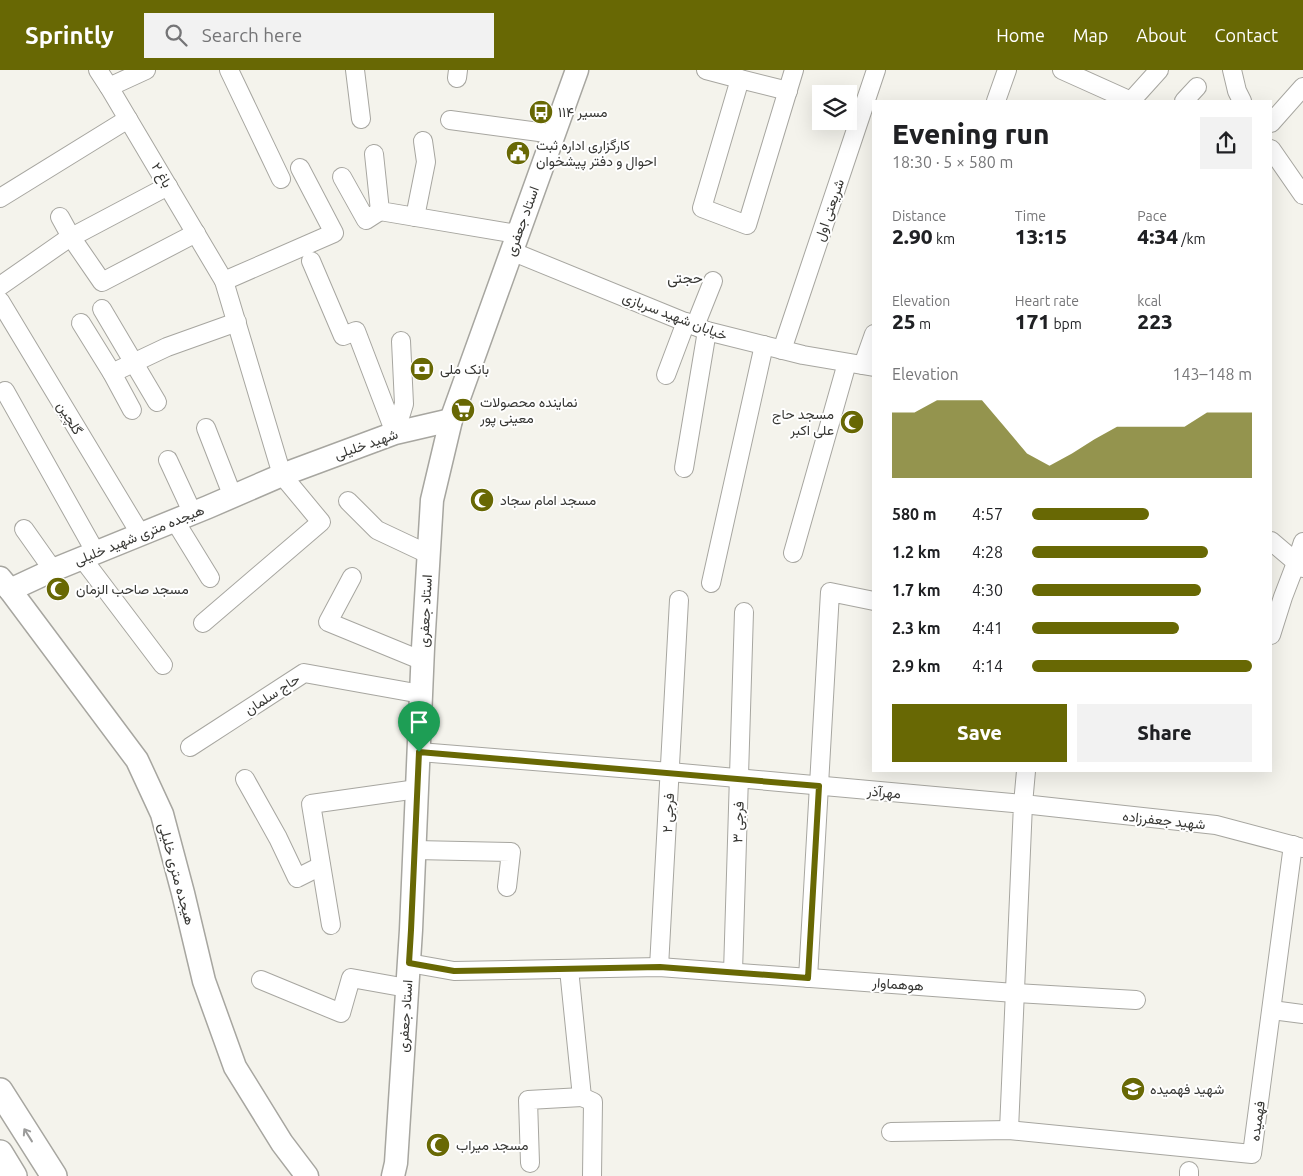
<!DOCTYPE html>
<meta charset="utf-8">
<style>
body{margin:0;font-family:Ubuntu,Vazirmatn,sans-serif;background:#f2f2f2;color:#202124;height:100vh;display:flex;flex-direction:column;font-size:19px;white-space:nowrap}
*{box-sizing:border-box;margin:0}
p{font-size:16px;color:#757577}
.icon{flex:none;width:28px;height:28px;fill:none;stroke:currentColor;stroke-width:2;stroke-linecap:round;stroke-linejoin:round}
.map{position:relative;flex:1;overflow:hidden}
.sheet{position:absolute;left:872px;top:30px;width:400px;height:672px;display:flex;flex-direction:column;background:#fff;border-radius:0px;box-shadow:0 5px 20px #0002}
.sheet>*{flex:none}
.buttons{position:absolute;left:812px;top:15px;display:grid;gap:10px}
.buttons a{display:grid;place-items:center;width:45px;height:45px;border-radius:0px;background:#fff;box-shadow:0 5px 20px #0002;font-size:25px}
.pin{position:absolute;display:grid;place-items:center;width:42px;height:42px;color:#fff;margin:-51px -21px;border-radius:50% 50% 50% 0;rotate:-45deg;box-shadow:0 0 5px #0007}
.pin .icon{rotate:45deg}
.round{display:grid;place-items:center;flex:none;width:52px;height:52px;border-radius:0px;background:#f2f2f2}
.summary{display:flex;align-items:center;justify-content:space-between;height:85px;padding:0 20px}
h1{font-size:28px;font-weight:800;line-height:38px}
.metrics{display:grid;grid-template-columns:repeat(3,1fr);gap:8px;height:85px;padding:5px 20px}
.metrics div{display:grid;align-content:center}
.metrics b{font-size:21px;font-weight:800}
.metrics small{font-size:14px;font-weight:400}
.metrics p{font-size:14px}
.chart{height:140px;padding:10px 20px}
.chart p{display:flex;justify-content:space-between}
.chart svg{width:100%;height:90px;margin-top:5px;fill:#686804;opacity:.7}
.button{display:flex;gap:10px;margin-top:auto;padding:10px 20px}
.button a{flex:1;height:58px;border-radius:0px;background:#686804;color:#fff;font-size:20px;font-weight:800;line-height:58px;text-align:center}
.button a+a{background:#f2f2f2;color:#202124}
ul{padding:0 20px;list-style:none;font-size:16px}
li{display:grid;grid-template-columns:80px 60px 1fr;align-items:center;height:38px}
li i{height:12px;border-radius:6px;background:#686804}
header{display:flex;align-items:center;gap:30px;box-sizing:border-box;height:70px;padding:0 25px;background:#686804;color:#fff}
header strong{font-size:24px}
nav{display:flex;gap:28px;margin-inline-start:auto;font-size:18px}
.search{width:350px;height:45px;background:#f2f2f2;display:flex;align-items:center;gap:12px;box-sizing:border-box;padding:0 18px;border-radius:0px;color:#757577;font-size:19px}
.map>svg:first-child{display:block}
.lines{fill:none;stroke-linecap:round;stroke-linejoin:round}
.minor-casing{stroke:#a7a6a0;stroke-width:20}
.major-casing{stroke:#a7a6a0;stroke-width:25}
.highway-casing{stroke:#a7a6a0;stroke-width:28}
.minor{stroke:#fff;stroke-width:18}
.major{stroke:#fff;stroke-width:22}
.highway{stroke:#fff;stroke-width:25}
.oneway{stroke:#9b9b9a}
.route-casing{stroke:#fff;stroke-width:10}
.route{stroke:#686804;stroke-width:6}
.labels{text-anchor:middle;stroke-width:4;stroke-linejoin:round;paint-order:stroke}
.poi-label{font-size:14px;fill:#373734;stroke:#fff;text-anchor:start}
.street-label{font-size:14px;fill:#373734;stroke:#fff}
.neighbourhood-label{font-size:15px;fill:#373734;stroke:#fff}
</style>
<header>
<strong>Sprintly</strong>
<div class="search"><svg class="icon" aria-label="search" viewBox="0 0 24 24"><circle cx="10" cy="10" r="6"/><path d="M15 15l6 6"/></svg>Search here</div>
<nav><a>Home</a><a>Map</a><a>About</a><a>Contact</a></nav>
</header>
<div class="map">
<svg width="1303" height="1106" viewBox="0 0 1303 1106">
<rect width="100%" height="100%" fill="#f4f3ec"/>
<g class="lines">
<!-- minor casing -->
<g class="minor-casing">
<g id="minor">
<polyline points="98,0 109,17 224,211 282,405 321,452 203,553"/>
<polyline points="229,0 281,109"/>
<polyline points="355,0 361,49"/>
<polyline points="706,0 740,9 702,138 747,155 794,0"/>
<polyline points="1062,0 1131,31"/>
<polyline points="1232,0 1237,21 1242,31"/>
<polyline points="457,8 458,0"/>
<polyline points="740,9 788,21"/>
<polyline points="109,17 146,0"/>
<polyline points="996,31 1007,0"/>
<polyline points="1131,31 1159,0"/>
<polyline points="1184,31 1197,17"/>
<polyline points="450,50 554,64"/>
<polyline points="1271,53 1303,17"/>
<polyline points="1271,79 1303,125"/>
<polyline points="374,84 380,141 517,164"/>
<polyline points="342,107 366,150 380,141"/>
<polyline points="0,128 128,49"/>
<polyline points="60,147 71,167 102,212 196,163"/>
<polyline points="415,147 426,92 423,71"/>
<polyline points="511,181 707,261 803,285 874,297"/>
<polyline points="311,191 343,266 356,261 395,363"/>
<polyline points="224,211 334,163 300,98"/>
<polyline points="0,216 66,170 168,116"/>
<polyline points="0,231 141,465"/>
<polyline points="102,239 157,332"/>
<polyline points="81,253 112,303 132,340"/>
<polyline points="695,256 713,211"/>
<polyline points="782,280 876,0"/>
<polyline points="863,295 874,264"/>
<polyline points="112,303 167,277 237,252"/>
<polyline points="666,305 686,252"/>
<polyline points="5,321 96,483"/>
<polyline points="206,358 233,427"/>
<polyline points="395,363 404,334 401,271"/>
<polyline points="168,390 193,444"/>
<polyline points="684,398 707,261"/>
<polyline points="348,431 377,460 428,484"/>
<polyline points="175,451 210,508"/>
<polyline points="24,459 53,500"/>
<polyline points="1271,471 1303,498"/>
<polyline points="793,483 847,293"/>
<polyline points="82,488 163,595"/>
<polyline points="352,507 328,552 423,591"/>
<polyline points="711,513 764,275"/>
<polyline points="1271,565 1283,527 1296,493 1303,472"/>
<polyline points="190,677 304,603 421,624"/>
<polyline points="419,682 670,702 1023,734 1009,1060"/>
<polyline points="1026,701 1023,734 1216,755 1303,778"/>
<polyline points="245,709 278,768 297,808 321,796"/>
<polyline points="415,780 511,782 507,817"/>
<polyline points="331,855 311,734 417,719"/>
<polyline points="409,893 454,901 659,897 1015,923 1136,930"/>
<polyline points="659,897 679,530"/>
<polyline points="569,899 582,1027 593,1032 592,1106"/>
<polyline points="733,902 744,542"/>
<polyline points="808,908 830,522 874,531"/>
<polyline points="261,910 341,943 351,908 407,918"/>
<polyline points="1272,940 1303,944"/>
<polyline points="891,1062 1009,1060 1252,1084 1293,775"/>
<polyline points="530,1093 528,1030 582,1027"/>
<polyline points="1189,1106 1189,1101"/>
</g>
</g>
<!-- major casing -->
<g class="major-casing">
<g id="major">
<polyline points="0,508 10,520 137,690 162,744 183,823 204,911 235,997 282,1073 307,1106"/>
<polyline points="10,520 53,500 208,437 282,405 395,363 451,350"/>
<polyline points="393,1106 396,1093 411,860 423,578 432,430 451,350 577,0"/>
</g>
</g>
<!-- highway casing -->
<g class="highway-casing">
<g id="highway">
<polyline points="0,1021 54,1106"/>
<polyline points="0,1083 14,1106"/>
</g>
</g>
<!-- minor -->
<use href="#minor" class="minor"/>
<!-- major -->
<use href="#major" class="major"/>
<!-- highway -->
<use href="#highway" class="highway"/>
</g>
<!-- one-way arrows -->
<defs><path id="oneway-shaft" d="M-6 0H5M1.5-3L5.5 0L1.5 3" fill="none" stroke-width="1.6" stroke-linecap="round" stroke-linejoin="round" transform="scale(1.25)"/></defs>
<use class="oneway" href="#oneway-shaft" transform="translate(28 1065) rotate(-122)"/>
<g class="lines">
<!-- route casing -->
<g class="route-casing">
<polygon id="route" points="419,682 819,716 808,908 660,897 454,901 409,893 411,860"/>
</g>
<!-- route -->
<use href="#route" class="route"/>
</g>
<!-- icons -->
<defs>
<g id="bus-disc" transform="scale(1.25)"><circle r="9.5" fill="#686804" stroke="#fff"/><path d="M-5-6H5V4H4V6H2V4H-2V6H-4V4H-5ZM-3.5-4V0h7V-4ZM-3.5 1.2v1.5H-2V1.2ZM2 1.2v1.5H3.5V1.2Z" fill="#fff"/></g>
<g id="civic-disc" transform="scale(1.25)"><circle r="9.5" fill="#686804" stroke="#fff"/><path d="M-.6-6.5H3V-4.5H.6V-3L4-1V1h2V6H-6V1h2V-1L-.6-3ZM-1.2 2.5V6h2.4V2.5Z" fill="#fff"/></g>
<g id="bank-disc" transform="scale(1.25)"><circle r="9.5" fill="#686804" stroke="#fff"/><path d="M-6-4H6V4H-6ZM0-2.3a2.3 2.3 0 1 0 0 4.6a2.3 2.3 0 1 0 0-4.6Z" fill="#fff"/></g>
<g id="supermarket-disc" transform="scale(1.25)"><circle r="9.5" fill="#686804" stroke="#fff"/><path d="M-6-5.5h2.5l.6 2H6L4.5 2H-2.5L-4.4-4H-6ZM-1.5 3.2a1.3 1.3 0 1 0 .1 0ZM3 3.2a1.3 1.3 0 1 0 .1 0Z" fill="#fff"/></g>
<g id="mosque-disc" transform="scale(1.25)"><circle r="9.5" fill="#686804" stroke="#fff"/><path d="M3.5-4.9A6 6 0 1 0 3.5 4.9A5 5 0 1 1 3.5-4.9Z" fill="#fff"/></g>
<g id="school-disc" transform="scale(1.25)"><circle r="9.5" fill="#686804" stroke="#fff"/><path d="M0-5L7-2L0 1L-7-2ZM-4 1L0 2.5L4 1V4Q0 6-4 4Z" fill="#fff"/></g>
</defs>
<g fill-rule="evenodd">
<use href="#bus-disc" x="541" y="42"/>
<use href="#civic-disc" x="518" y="83"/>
<use href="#bank-disc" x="422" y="299"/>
<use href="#supermarket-disc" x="463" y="340"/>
<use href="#mosque-disc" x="852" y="352"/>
<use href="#mosque-disc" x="482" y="430"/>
<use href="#mosque-disc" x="58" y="519"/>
<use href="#school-disc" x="1133" y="1019"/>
<use href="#mosque-disc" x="438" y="1075"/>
</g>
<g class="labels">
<!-- poi labels -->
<g class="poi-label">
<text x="558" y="47">مسیر ۱۱۴</text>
<text x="536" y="80">کارگزاری اداره ثبت<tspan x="536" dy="16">احوال و دفتر پیشخوان</tspan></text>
<text x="440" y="304">بانک ملی</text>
<text x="480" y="337">نماینده محصولات<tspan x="480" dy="16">معینی پور</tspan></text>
<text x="834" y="349" text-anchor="end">مسجد حاج<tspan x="834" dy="16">علی اکبر</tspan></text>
<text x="500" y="435">مسجد امام سجاد</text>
<text x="76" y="524">مسجد صاحب الزمان</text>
<text x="1150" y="1024">شهید فهمیده</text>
<text x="456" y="1080">مسجد میراب</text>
</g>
<!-- street labels -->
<g class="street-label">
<text transform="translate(162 105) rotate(59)" y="5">باغ ۲</text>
<text transform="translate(829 140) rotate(-71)" y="5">شریعتی اول</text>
<text transform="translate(522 151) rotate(-70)" y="5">استاد جعفری</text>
<text transform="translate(675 246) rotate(21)" y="5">خیابان شهید سربازی</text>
<text transform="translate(70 348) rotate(59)" y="5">گلچین</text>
<text transform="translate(366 374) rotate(-19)" y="5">شهید خلیلی</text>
<text transform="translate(139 465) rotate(-22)" y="5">هیجده متری شهید خلیلی</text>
<text transform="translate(425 541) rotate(-87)" y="5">استاد جعفری</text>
<text transform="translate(272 624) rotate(-33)" y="5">حاج سلمان</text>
<text transform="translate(884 722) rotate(5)" y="5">مهرآذر</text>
<text transform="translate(668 743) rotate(-87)" y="5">فرجی ۲</text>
<text transform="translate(1164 750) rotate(6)" y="5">شهید جعفرزاده</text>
<text transform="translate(738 752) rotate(-88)" y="5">فرجی ۳</text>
<text transform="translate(177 804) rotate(75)" y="5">هیجده متری خلیلی</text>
<text transform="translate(898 914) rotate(4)" y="5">هوهماوار</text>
<text transform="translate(405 946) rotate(-86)" y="5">استاد جعفری</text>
<text transform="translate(1257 1051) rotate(-82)" y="5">فهمیده</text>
</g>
<!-- neighbourhood labels -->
<g class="neighbourhood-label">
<text x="685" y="213">حجتی</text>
</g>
</g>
</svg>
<div class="buttons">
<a><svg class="icon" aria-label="layers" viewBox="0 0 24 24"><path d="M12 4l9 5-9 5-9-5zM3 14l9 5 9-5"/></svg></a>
</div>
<div class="pin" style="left:419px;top:682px;background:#1e9e55"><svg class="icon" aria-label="arrive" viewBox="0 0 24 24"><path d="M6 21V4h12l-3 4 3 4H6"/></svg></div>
<section class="sheet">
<div class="summary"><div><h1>Evening run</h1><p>18:30 · 5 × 580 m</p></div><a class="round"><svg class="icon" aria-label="share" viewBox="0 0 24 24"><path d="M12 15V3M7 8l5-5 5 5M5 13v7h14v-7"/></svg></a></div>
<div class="metrics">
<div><p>Distance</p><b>2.90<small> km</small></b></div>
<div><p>Time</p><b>13:15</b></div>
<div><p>Pace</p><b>4:34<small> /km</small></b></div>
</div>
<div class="metrics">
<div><p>Elevation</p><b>25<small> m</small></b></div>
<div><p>Heart rate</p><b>171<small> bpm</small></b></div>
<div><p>kcal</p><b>223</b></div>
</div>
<div class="chart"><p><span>Elevation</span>143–148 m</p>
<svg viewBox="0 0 160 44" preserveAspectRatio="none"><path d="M0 44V12L10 12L20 6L30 6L40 6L50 19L60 32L70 38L80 32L90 25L100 19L110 19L120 19L130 19L140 12L150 12L160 12V44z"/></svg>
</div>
<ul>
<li><b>580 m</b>4:57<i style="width:53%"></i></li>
<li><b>1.2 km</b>4:28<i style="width:80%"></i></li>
<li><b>1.7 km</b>4:30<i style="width:77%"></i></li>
<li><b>2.3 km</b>4:41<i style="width:67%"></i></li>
<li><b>2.9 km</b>4:14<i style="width:100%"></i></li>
</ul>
<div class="button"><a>Save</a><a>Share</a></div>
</section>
</div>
